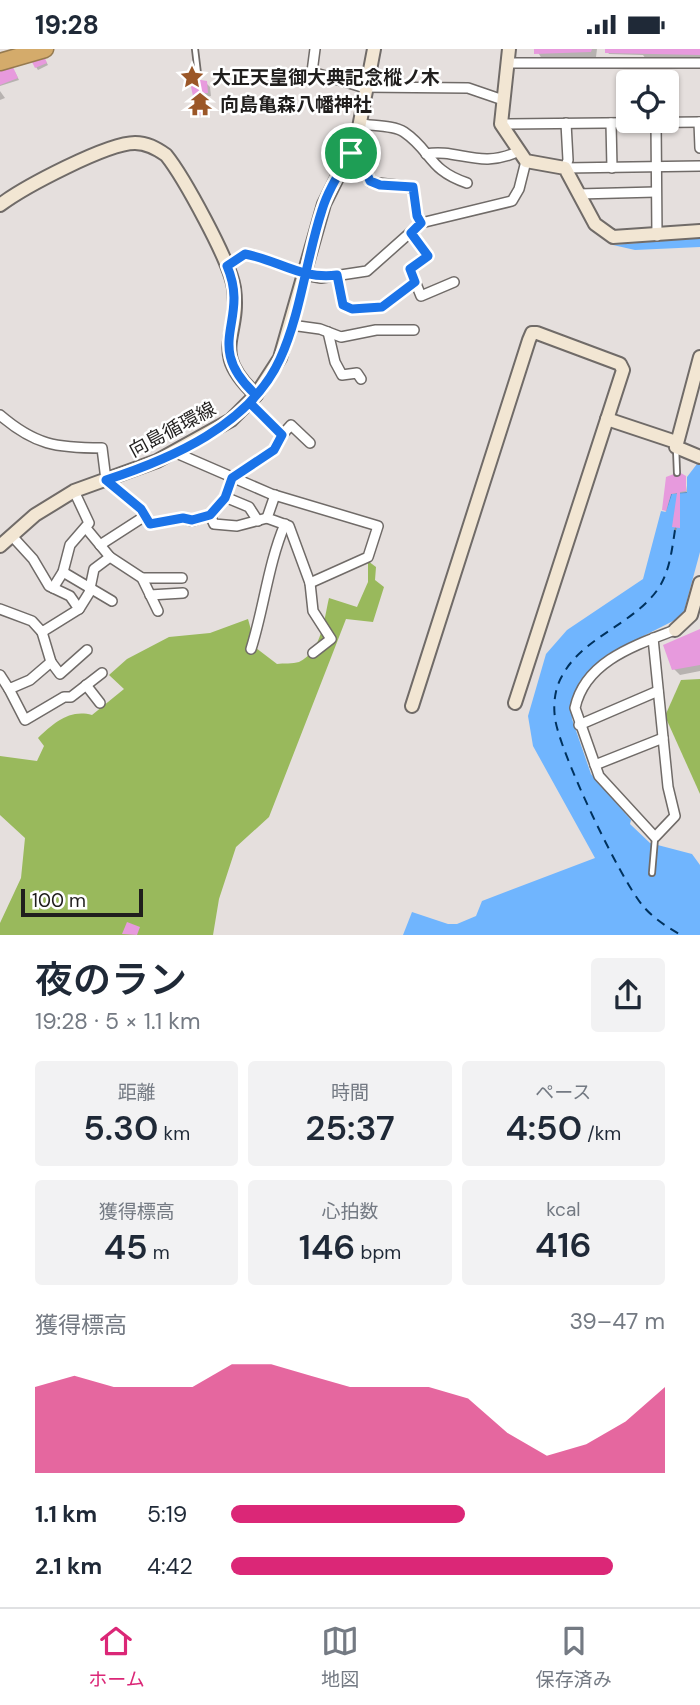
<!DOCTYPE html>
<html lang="ja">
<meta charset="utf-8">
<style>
body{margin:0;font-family:"DM Sans","Noto Sans JP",sans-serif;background:#f2f2f3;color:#1f2937;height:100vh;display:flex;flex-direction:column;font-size:26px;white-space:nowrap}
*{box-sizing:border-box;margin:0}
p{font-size:23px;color:#747a83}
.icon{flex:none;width:38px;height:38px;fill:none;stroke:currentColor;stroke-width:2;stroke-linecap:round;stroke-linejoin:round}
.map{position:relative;height:886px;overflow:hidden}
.details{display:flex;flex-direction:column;background:#fff;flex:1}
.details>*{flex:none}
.fabs{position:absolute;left:616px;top:21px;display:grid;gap:14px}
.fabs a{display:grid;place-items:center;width:63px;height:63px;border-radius:7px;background:#fff;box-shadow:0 2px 5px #0004;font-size:35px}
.scale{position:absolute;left:21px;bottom:18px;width:122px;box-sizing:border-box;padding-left:7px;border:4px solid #201e1d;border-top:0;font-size:19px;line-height:24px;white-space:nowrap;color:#201e1d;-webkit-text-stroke:5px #fff;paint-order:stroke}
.pin{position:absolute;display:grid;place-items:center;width:60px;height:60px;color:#fff;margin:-30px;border:4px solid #fff;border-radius:50%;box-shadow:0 2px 7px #0007}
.round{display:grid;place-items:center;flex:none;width:74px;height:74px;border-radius:7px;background:#f2f2f3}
.head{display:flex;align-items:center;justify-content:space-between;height:119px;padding:0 35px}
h1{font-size:38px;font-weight:600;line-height:52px}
.metrics{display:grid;grid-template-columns:repeat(3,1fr);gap:10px;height:119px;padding:7px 35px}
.metrics div{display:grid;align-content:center;border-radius:7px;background:#f2f2f3;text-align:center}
.metrics b{font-size:35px;font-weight:600}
.metrics small{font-size:19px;font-weight:400}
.metrics p{font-size:19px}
.chart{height:196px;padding:14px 35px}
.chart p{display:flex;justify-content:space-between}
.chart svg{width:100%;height:126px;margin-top:7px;fill:#db2777;opacity:.7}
ul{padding:0 35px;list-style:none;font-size:23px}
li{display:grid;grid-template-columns:112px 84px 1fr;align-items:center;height:52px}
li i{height:18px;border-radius:9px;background:#db2777}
.status{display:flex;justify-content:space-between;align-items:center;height:49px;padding:0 35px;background:#fff;direction:ltr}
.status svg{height:19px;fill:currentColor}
.tabs{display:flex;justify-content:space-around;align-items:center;height:98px;border-top:2px solid #e0e1e3;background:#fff;font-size:19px;color:#747a83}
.tabs a{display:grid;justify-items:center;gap:4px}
.tabs .selected{color:#db2777}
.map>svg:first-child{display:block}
.forest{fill:#99b95c}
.water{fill:#70b5fe}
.shadow{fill:#0003}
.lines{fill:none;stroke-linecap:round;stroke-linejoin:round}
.ferry{stroke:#00325e;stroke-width:2;stroke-dasharray:9 7;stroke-linecap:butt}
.building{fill:#e79add}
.lane-casing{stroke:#706b68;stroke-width:8}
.street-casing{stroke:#706b68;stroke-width:12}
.secondary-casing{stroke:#706b68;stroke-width:16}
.highway-casing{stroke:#957a50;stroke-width:19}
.path{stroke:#94908e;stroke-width:2;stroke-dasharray:5 3.5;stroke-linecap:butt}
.lane{stroke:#fff;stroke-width:4.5}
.street{stroke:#fff;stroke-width:9}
.secondary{stroke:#f2e6d3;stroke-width:12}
.highway{stroke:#d4ab6b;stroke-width:16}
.route-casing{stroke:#fff;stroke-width:14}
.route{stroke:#1a73e8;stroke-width:9}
.labels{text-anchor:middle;stroke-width:5;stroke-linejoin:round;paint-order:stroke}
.poi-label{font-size:19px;font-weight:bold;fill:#201e1d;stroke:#fff;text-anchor:start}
.street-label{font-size:19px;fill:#201e1d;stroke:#fff}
</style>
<div class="status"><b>19:28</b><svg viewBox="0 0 49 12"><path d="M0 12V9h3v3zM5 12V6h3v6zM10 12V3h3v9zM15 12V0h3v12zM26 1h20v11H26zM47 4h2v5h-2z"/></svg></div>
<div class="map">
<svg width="700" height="886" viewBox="0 0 700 886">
<rect width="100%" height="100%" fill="#e5dfdd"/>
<!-- forest -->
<g class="forest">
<path d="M 368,512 L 376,518 L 375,531 L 384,538 L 373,573 L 346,570 L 269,768 L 236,798 L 219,850 L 213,886 L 0,886 L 0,874 L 21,829 L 25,789 L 0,766 L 0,707 L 37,712 L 44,697 L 38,689 C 54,674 69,660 92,666 L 124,640 L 109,626 L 127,610 L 169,588 L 210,584 L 248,570 L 256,599 L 277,615 C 283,614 293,615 299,613 C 322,602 324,570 329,549 L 357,558 L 368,533 Z"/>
<polygon points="700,630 700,745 665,667 681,631"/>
</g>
<!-- water -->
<g class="water">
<polygon points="700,189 700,198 635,201 613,196"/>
<polygon points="700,411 700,503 684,562 675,571 608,605 580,632 571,651 572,670 591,725 631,771 630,775 650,794 692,805 700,816 700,886 403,886 412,863 448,875 457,875 476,867 482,852 595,809 533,697 528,667 546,605 567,581 643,530 661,462 666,463 671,445 687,443 687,428"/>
</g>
<!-- shadow -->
<g class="shadow">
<polygon points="536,0 597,0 596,8 542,10"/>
<polygon points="606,0 700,0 700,11 646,10 643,6 609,5"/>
<polygon points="44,9 48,16 38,21 36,18"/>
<polygon points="15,23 19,31 0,37 0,24"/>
<polygon points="192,34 206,34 210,38 211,47 206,48 208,69 202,69 198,65"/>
<polygon points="0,42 5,49 0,51"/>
<polygon points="685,429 687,444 672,445 666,463 664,460 668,430"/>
<polygon points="700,583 700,622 680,626 674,620"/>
</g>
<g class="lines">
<!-- ferry -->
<path class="ferry" d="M 675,481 C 672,500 670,520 660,537 C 636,575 583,587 562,627 C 555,639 553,655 555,669 C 559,702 620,830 643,857 C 653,869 667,878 681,886"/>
</g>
<!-- building -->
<g class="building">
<polygon points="534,0 592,0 591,3 534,5"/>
<polygon points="605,0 700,0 700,6 605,4"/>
<polygon points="44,7 47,14 35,19 32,13"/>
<polygon points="13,18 18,29 0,36 0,22"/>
<polygon points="195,30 207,32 208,44 203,44 205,65 197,66 190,33"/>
<polygon points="679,423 686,427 686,442 680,443 680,479 672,478 677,444 671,445 666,462 662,461 666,428"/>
<polygon points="700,580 700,616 672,621 663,596"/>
<polygon points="127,873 140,878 137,886 122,885"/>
</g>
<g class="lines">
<!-- lane casing -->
<g class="lane-casing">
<g id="lane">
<polyline points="195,0 198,25"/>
<polyline points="229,215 245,205 272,211 303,226"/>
<polyline points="676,399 677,424"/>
<polyline points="652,824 655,789"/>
</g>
</g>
<!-- street casing -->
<g class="street-casing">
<g id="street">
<polyline points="315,0 312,23 362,38 468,39 503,51"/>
<polyline points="507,14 700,14"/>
<polyline points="656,73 657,187"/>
<polyline points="699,73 700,99"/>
<polyline points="566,74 568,111 565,119 700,117"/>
<polyline points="611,74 612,119"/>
<path d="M 361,75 C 373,77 394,76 404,83 C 432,102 428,121 467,134"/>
<polyline points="501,75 700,73"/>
<polyline points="351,104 364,119 370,133 413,138 417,167 421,174 512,152 519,140 526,112"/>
<path d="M 426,105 C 458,99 480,121 519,102"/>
<polyline points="578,145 656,143"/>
<polyline points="411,184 428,207 410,220 421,247 454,233"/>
<polyline points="304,226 321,229 367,222 421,174"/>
<polyline points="337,226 343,255 352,260 382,258 415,233"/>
<polyline points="291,276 320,280 341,288 376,281 414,281"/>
<polyline points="328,283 335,313 342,326 357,324 361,330"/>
<path d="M 0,366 C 35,396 56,399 102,399 L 106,431 L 141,460 L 150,475 L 183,469 L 192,472 L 210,466 L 225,448 L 232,429 L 274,401 L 282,386 L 250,354"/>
<polyline points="282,386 291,376 310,394"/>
<polyline points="174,403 271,445 378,477 368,508 310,534"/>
<polyline points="275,446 267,469 289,477 310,534 313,562 331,590 313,604"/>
<polyline points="225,448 249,458 258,472"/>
<polyline points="210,466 214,475 237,477 267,469"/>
<polyline points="86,479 110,508 142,529 158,562"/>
<polyline points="100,496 145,467"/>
<polyline points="63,523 112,552"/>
<polyline points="142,529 182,529"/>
<polyline points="53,539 63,523 70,496 89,474 74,442"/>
<polyline points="150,546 183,544"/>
<polyline points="0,560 32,572 42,583 79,560 70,547 49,537 33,510 12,487"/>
<polyline points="79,560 89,544 94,520 110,508"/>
<polyline points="42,583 51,613 60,625 87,601"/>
<path d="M 653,589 L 668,738 L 675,767 L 655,788 L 599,727 L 575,659 C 585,612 636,596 675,581"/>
<path d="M 251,600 C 264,559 268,515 285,475"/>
<polyline points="0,626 9,640 30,631 51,613"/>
<polyline points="86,636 100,654"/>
<polyline points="9,640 25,671 64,648 71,648 102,624"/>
<polyline points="579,676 658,642"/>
<polyline points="595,716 663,689"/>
</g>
</g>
<!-- secondary casing -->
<g class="secondary-casing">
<g id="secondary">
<polyline points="509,0 501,75 526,112 565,119 595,175 613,188 700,182"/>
<path d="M 0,156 C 24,138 107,94 135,94 C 147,94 156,99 166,106 C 183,127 230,212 234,239 C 241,290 208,301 256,346"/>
<polyline points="700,308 676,398 700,408"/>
<polyline points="607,370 676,393"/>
<polyline points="0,497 35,466 74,442 157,412 231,371 256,346 280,309 324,155 357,89 374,0"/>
<polyline points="675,581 691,566 700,534"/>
<polyline points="412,657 529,291 532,284 537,284 620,315 623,321 515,654"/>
</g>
</g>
<!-- highway casing -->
<g class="highway-casing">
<polyline id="highway" points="0,13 45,0"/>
</g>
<!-- path -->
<polyline class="path" points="675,481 676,479"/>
<!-- lane -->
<use href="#lane" class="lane"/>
<!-- street -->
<use href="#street" class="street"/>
<!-- secondary -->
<use href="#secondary" class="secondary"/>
<!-- highway -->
<use href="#highway" class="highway"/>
</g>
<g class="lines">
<!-- route casing -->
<g class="route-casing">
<path id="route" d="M 351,104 C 340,123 328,141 322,161 C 306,210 301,264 280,310 C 250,376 171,410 106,431 L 141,460 L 150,475 L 183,469 L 192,471 L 210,466 L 225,449 L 232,429 L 274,401 L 282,386 L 250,354 L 256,346 C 201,295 251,273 227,217 L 245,205 C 278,211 302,231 337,226 L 343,256 L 352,260 L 382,258 L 415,233 L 410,220 L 428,207 L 411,184 L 421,174 L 417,167 L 413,138 L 380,136 L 370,132 L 364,118 L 351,104"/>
</g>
<!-- route -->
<use href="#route" class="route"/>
</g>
<!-- icons -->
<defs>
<g id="sight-bare" transform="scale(1.89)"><path d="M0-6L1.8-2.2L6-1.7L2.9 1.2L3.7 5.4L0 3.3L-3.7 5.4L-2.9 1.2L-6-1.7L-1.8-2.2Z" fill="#9b5728" stroke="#fff" stroke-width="2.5" paint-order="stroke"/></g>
<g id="temple-bare" transform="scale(1.89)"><path d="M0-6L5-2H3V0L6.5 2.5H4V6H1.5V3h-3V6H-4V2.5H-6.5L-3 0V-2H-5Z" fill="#9b5728" stroke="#fff" stroke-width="2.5" paint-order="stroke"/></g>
</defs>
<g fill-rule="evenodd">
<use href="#sight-bare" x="192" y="28"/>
<use href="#temple-bare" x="200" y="55"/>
</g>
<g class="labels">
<!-- poi labels -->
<g class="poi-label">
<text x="212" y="35">大正天皇御大典記念樅ノ木</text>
<text x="220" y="62">向島亀森八幡神社</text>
</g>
<!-- street labels -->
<g class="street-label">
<text transform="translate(172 380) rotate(-28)" y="7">向島循環線</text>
</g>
</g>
</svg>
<div class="fabs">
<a><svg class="icon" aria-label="locate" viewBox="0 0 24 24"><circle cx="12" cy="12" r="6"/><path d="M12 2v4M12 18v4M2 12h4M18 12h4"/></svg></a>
</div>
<div class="scale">100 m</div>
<div class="pin" style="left:351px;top:104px;background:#1e9e55"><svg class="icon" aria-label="arrive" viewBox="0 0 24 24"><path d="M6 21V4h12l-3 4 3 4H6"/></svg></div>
</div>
<section class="details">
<div class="head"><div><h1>夜のラン</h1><p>19:28 · 5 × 1.1 km</p></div><a class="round"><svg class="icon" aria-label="share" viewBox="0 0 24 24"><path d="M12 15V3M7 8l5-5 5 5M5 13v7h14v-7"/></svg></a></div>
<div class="metrics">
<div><p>距離</p><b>5.30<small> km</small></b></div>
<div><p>時間</p><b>25:37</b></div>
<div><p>ペース</p><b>4:50<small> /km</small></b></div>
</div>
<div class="metrics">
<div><p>獲得標高</p><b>45<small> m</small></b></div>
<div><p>心拍数</p><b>146<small> bpm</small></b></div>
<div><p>kcal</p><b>416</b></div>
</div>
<div class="chart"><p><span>獲得標高</span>39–47 m</p>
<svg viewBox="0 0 160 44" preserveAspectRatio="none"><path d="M0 44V14L10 10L20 14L30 14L40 14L50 6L60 6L70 10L80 14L90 14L100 14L110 18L120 30L130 38L140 34L150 26L160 14V44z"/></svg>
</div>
<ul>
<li><b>1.1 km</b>5:19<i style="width:54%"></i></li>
<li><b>2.1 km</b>4:42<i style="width:88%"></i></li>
</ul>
</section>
<nav class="tabs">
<a class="selected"><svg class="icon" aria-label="home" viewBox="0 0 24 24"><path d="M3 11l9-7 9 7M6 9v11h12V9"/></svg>ホーム</a>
<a><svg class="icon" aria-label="map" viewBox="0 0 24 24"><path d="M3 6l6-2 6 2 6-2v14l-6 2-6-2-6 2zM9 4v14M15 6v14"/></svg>地図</a>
<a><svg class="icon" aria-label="saved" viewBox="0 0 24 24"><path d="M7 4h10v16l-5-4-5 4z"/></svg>保存済み</a>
</nav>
